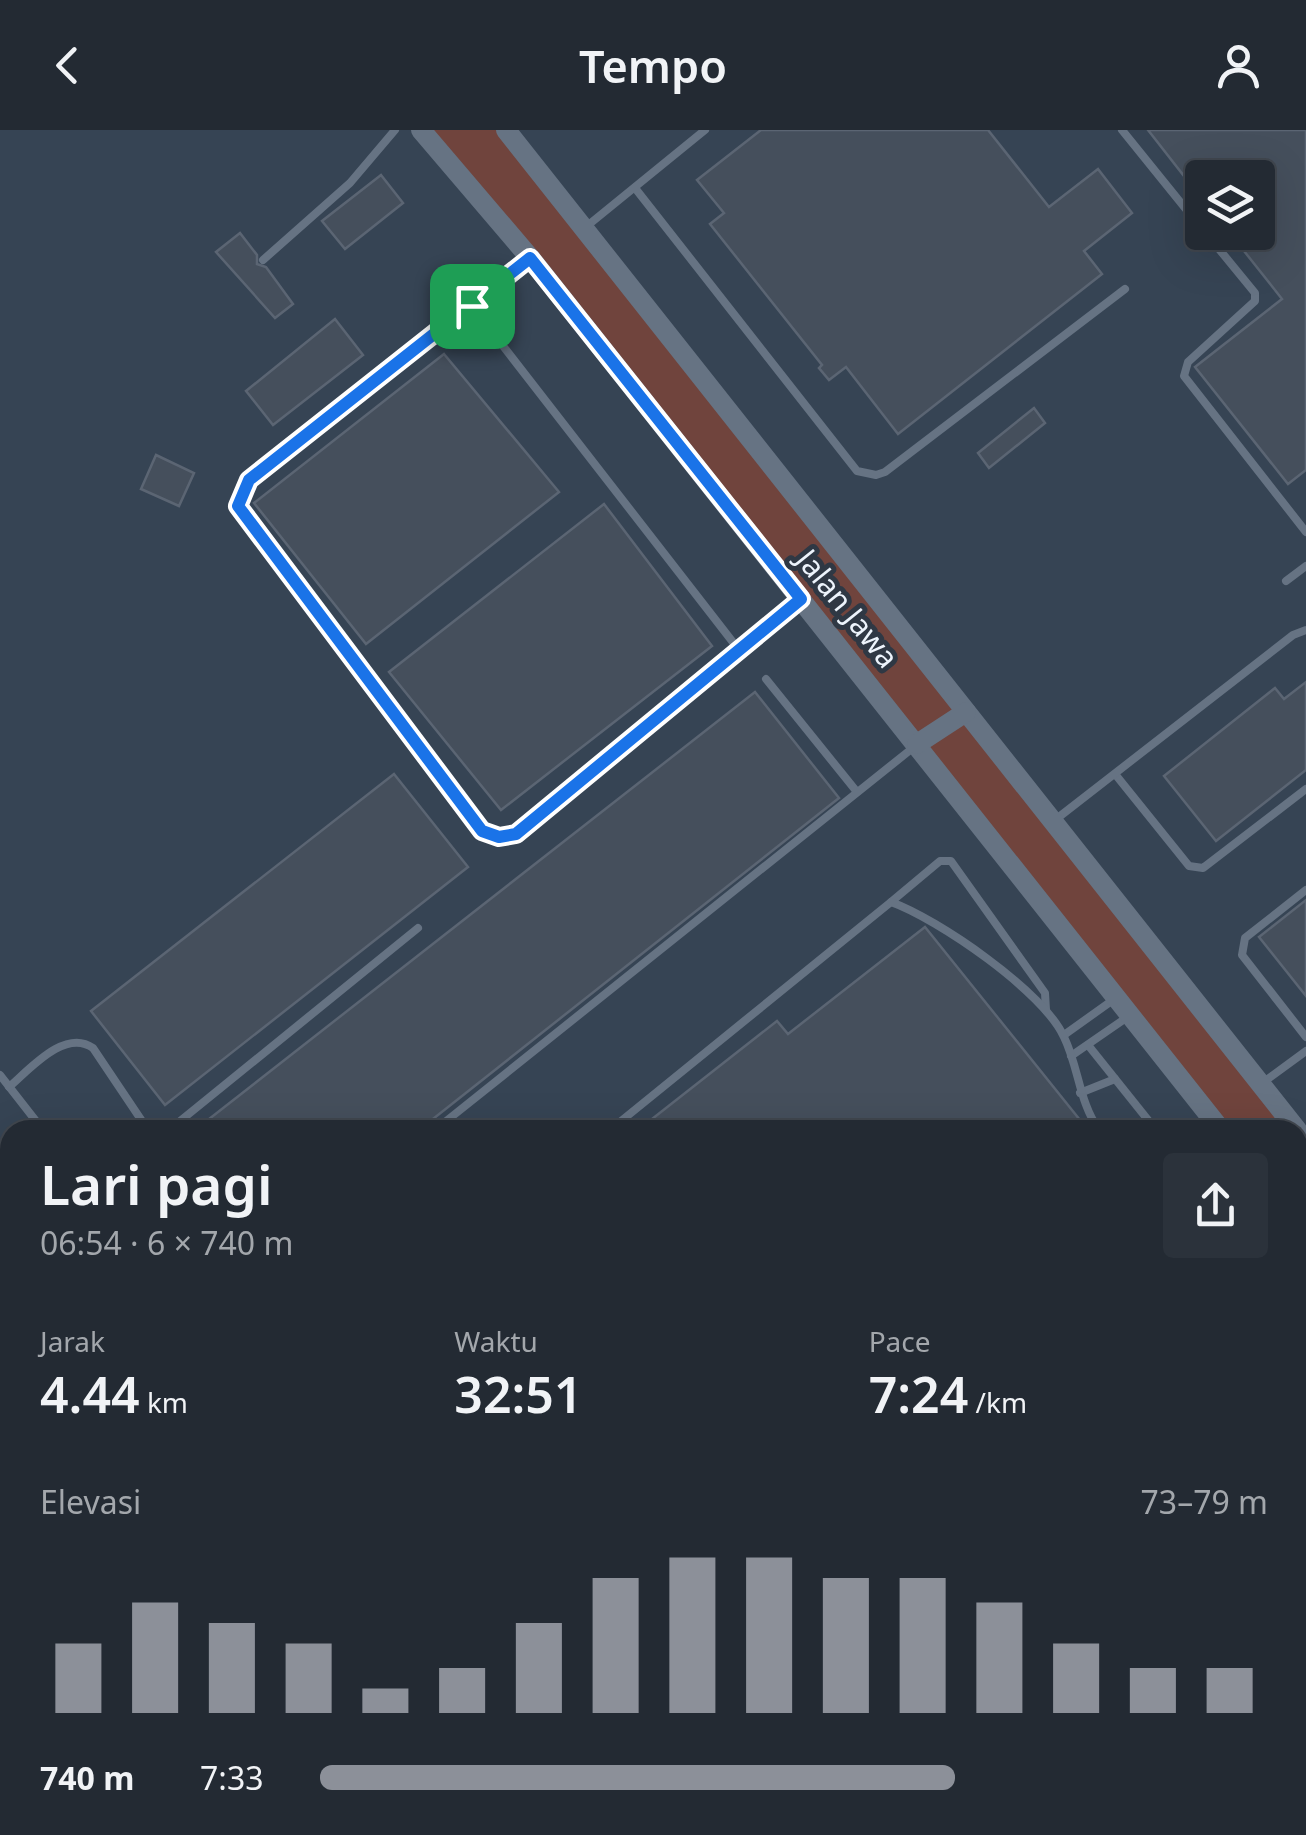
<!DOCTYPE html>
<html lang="id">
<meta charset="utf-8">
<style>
body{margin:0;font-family:"Noto Sans",sans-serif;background:#2b323b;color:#f1f3f6;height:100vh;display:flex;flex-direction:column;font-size:38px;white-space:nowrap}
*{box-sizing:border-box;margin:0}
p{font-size:32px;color:#a3a7ac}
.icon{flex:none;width:55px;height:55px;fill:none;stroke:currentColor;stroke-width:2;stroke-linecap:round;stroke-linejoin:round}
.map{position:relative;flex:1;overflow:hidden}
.panel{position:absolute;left:0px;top:990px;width:1308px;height:715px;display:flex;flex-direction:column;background:#232a33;border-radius:30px 30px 0 0;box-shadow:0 10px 40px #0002,0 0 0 2px #40464e}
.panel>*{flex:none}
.fabs{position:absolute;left:1185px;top:30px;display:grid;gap:20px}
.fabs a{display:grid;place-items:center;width:90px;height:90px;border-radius:10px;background:#232a33;box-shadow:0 10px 40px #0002,0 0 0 2px #40464e;font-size:50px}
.pin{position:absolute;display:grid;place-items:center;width:85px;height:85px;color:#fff;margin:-42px;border-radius:20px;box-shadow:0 5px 15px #0006}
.round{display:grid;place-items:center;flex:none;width:105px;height:105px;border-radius:10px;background:#2b323b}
.head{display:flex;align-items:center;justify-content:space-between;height:170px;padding:0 40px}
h1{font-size:55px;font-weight:600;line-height:75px}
.figures{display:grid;grid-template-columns:repeat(3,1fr);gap:15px;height:170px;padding:10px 40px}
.figures div{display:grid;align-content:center}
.figures b{font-size:50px;font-weight:600}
.figures small{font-size:28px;font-weight:400}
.figures p{font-size:28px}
.chart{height:280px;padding:20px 40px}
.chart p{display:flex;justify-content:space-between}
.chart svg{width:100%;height:180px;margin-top:10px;stroke:#8c9099;stroke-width:6}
ul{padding:0 40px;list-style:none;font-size:32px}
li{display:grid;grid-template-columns:160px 120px 1fr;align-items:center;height:75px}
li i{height:25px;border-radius:12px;background:#8c9099}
header{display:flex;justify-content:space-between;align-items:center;height:130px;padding:0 40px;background:#232a33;font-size:45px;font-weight:600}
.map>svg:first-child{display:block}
.built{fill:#364454;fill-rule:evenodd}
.green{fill:#70443d}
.building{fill:#454f5c;stroke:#5b6573;stroke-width:2.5}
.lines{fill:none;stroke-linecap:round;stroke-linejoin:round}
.service{stroke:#667383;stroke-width:8}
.tertiary{stroke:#667383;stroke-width:20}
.route-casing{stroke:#fff;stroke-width:20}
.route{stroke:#1a73e8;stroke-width:12}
.labels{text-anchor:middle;stroke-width:10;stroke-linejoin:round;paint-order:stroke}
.street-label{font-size:30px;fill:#edf4fc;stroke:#2f3844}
</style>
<header><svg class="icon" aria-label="back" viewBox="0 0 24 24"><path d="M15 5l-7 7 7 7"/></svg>Tempo<svg class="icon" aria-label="person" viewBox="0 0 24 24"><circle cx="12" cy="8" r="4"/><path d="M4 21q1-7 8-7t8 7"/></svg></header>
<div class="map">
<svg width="1306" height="1705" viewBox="0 0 1306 1705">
<rect width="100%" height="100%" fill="#2f3844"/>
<!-- built -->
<path class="built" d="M 0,0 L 1306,0 L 1306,1705 L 0,1705 ZM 1202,48 L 1258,48 L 1258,102 L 1202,102 ZM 10,1000 L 1298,1000 L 1298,1695 L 10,1695 Z"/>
<!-- green -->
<polygon class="green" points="421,0 506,0 1296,1000 1220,1000"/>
<!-- building -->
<g class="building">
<polygon points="761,0 988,0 1049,77 1098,39 1132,83 1084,121 1102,144 898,304 846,237 829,250 819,238 822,235 710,94 724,83 697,50"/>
<polygon points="1148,0 1306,0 1306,340 1288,354 1195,237 1282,169 1229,102 1258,102 1258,48 1202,48 1202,69"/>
<polygon points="381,45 403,73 345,119 322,91"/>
<polygon points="240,103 257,125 257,134 266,137 293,174 275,188 216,122"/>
<polygon points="335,189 363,225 273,295 246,261"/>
<polygon points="444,224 559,362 366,514 254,373"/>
<polygon points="1034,278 1045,293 989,338 978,323"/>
<polygon points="156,325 194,343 179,376 141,359"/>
<polygon points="604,374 712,516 501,680 389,542"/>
<polygon points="1306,552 1306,640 1216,711 1164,646 1275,558 1284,569"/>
<polygon points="755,562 839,668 419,1000 195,1000"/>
<polygon points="394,644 468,737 165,975 91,881"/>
<polygon points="1306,770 1306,866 1259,807"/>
<polygon points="925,797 1088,1000 638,1000 777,891 788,904"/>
</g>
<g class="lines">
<!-- service -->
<g class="service">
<polyline points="1122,0 1202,99"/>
<polyline points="635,58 857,341 876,345 885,342 1125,159"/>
<polyline points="587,96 705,0"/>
<polyline points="1205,102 1255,163 1255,171 1188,232 1184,246 1306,402"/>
<polyline points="263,130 350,53 395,0"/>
<polyline points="529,130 249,350 238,375 482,701 499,707 516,704 797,472"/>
<polyline points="472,176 739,520"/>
<polyline points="1286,451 1306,436"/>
<polyline points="766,549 857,662"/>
<polyline points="1115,644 1189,736 1203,738 1306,659"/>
<polyline points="1055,690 1293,505 1306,500"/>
<polyline points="1306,760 1245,808 1242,825 1306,907"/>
<polyline points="891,772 940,731 951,731 1045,863 1046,880"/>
<polyline points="1064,905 1113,870"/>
<polyline points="1088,915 1156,1000"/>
<polyline points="1071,926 1129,886"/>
<polyline points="0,945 43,1000"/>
<polyline points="1261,954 1306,921"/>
<path d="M 9,957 C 30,939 65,898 93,918 L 148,1000"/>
<polyline points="1080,963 1115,949"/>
<polyline points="169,1000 418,798"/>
<polyline points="435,1000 914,617"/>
<path d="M 610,1000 L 891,772 C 938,789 1043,861 1064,907 C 1079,938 1079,972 1099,1000"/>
<polyline points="0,1025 10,1037"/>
<polyline points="0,1057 10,1049"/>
<polyline points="0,1199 10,1212"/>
<polyline points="0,1239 10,1231"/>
<polyline points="1298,1247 1306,1240"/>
<polyline points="1298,1252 1306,1263"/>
<polyline points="0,1342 10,1334"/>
<polyline points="0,1586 10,1578"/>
<polyline points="0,1620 10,1612"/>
<polyline points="0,1669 10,1682"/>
<polyline points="20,1695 28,1705"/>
<polyline points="589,1695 597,1705"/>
<polyline points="1198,1695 1206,1705"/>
<polyline points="396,1705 410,1695"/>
<polyline points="651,1705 653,1695"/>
<polyline points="945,1705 957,1695"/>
<polyline points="1120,1705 1133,1695"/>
</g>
<!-- tertiary -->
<g class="tertiary">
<polyline points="421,0 531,129 1221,1000"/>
<polyline points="506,0 1297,1000"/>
<polyline points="917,614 966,582"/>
<polyline points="1298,1070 1306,1063"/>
<polyline points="1298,1097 1306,1107"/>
<polyline points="1298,1130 1306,1123"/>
<polyline points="493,1705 505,1695"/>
<polyline points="570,1705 583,1695"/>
</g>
</g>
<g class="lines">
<!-- route casing -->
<g class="route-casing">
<polygon id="route" points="530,128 801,469 516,704 499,707 482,701 238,376 249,350"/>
</g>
<!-- route -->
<use href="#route" class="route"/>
</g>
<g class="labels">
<!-- street labels -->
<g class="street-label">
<text transform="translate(847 479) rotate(51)" y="10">Jalan Jawa</text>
</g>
</g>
</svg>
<div class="fabs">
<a><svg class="icon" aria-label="layers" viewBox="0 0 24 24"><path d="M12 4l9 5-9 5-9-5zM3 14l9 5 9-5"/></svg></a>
</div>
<div class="pin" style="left:472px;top:176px;background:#1e9e55"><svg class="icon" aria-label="arrive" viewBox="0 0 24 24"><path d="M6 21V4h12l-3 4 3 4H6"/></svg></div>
<section class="panel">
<div class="head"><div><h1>Lari pagi</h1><p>06:54 · 6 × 740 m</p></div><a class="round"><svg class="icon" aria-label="share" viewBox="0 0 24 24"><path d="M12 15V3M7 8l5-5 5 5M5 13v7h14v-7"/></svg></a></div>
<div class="figures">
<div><p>Jarak</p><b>4.44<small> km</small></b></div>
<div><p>Waktu</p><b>32:51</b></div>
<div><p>Pace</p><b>7:24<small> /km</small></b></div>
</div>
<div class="chart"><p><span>Elevasi</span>73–79 m</p>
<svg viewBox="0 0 160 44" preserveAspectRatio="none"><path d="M5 44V27M15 44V17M25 44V22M35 44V27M45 44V38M55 44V33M65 44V22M75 44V11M85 44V6M95 44V6M105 44V11M115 44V11M125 44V17M135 44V27M145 44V33M155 44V33"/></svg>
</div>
<ul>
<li><b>740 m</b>7:33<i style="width:67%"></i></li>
</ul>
</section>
</div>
